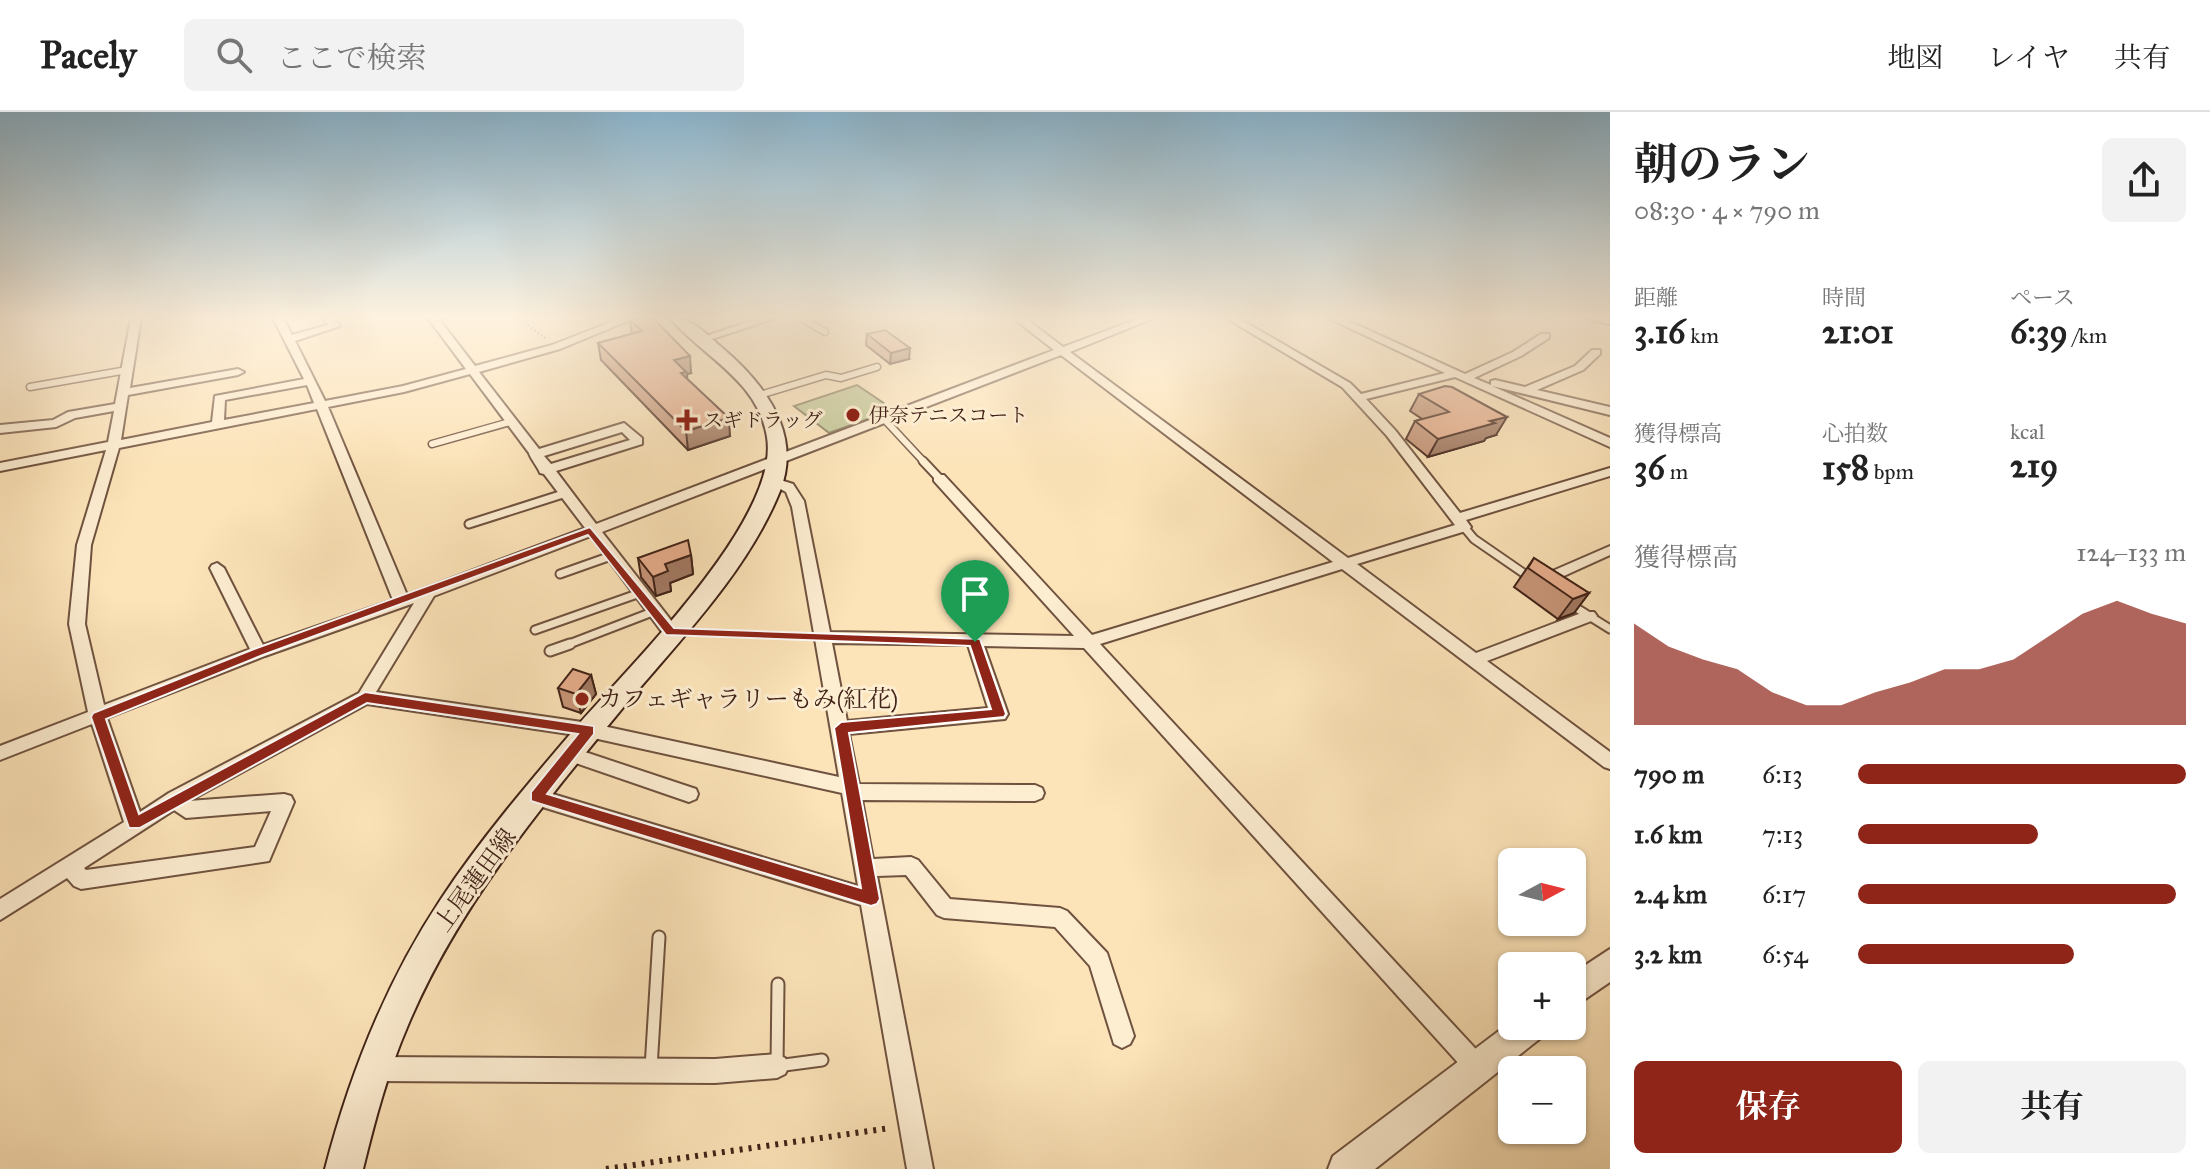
<!DOCTYPE html>
<html lang="ja">
<meta charset="utf-8">
<style>
body{margin:0;font-family:"IM FELL Great Primer","Noto Serif JP",serif;background:#f2f2f2;color:#222;height:100vh;display:flex;flex-direction:column;font-size:30px;white-space:nowrap}
*{box-sizing:border-box;margin:0}
p{font-size:26px;color:#767676}
.icon{flex:none;width:44px;height:44px;fill:none;stroke:currentColor;stroke-width:2;stroke-linecap:round;stroke-linejoin:round}
.map{position:relative;flex:1;overflow:hidden}
.side{display:flex;flex-direction:column;background:#fff;width:600px}
.side>*{flex:none}
.needle{width:52px;rotate:83deg}
.controls{position:absolute;left:1498px;top:736px;display:grid;gap:16px}
.controls a{display:grid;place-items:center;width:88px;height:88px;border-radius:12px;background:#fff;box-shadow:0 2px 6px #0004;font-size:40px}
.pin{position:absolute;display:grid;place-items:center;width:68px;height:68px;color:#fff;margin:-82px -34px;border-radius:50% 50% 50% 0;rotate:-45deg;box-shadow:0 0 8px #0007}
.pin .icon{rotate:45deg}
.round{display:grid;place-items:center;flex:none;width:84px;height:84px;border-radius:12px;background:#f2f2f2}
.summary{display:flex;align-items:center;justify-content:space-between;height:136px;padding:0 24px}
h1{font-size:44px;font-weight:700;line-height:60px}
.metrics{display:grid;grid-template-columns:repeat(3,1fr);gap:12px;height:136px;padding:8px 24px}
.metrics div{display:grid;align-content:center}
.metrics b{font-size:34px;font-weight:700}
.metrics small{font-size:22px;font-weight:400}
.metrics p{font-size:22px}
.chart{height:224px;padding:16px 24px}
.chart p{display:flex;justify-content:space-between}
.chart svg{width:100%;height:144px;margin-top:8px;fill:#8f2418;opacity:.7}
.action{display:flex;gap:16px;margin-top:auto;padding:16px 24px}
.action a{flex:1;height:92px;border-radius:12px;background:#8f2418;color:#fff;font-size:32px;font-weight:700;line-height:92px;text-align:center}
.action a+a{background:#f2f2f2;color:#222}
ul{padding:0 24px;list-style:none;font-size:26px}
li{display:grid;grid-template-columns:128px 96px 1fr;align-items:center;height:60px}
li i{height:20px;border-radius:10px;background:#8f2418}
header{display:flex;align-items:center;gap:48px;box-sizing:border-box;height:112px;padding:0 40px;background:#fff;border-bottom:2px solid #e0e0e0}
header strong{font-size:38px}
nav{display:flex;gap:44px;margin-inline-start:auto;font-size:28px}
.search{width:560px;height:72px;background:#f2f2f2;display:flex;align-items:center;gap:20px;box-sizing:border-box;padding:0 28px;border-radius:12px;color:#767676;font-size:30px}
main{display:flex;flex:1;min-height:0}
.map>svg:first-child{display:block}
.green{fill:#bdc490;stroke:#7e7354;stroke-width:2}
.lines{fill:none;stroke-linecap:round;stroke-linejoin:round}
.service-far3-casing{stroke:#6f523f;stroke-width:9}
.service-far2-casing{stroke:#6f523f;stroke-width:11}
.service-far1-casing{stroke:#6f523f;stroke-width:13}
.service-casing{stroke:#6f523f;stroke-width:15}
.minor-casing{stroke:#6f523f;stroke-width:4}
.tertiary-casing{stroke:#6f523f;stroke-width:4}
.secondary-casing{stroke:#402217;stroke-width:4}
.path-far2{stroke:#402217;stroke-width:3;stroke-dasharray:1 3;stroke-linecap:butt}
.path-far1{stroke:#402217;stroke-width:4;stroke-dasharray:2 4;stroke-linecap:butt}
.path{stroke:#402217;stroke-width:6;stroke-dasharray:3 6;stroke-linecap:butt}
.service-far3{stroke:#fdedd1;stroke-width:6}
.service-far2{stroke:#fdedd1;stroke-width:7}
.service-far1{stroke:#fdedd1;stroke-width:9}
.service{stroke:#fdedd1;stroke-width:11}
.minor{fill:#fdedd1;fill-rule:evenodd}
.tertiary{fill:#fdedd1;fill-rule:evenodd}
.secondary{fill:#fdedd1;fill-rule:evenodd}
.wall{fill:#c79578;stroke:#402217;stroke-width:2}
.shaded-wall{fill:#a27962;stroke:#402217;stroke-width:2}
.building{fill:#e7ad8c;stroke:#402217;stroke-width:2}
.route{fill:#8f2418;stroke:#fff;stroke-width:2;fill-rule:evenodd}
.poi-dot{fill:#8f2418;stroke:#fdedd1;stroke-width:3}
.labels{text-anchor:middle;stroke-width:6;stroke-linejoin:round;paint-order:stroke}
.far-poi-label{font-size:20px;fill:#402217;stroke:#fdedd1;text-anchor:start}
.poi-label{font-size:24px;fill:#402217;stroke:#fdedd1;text-anchor:start}
.street-label{font-size:24px;fill:#402217;stroke:#fdedd1}
</style>
<header>
<strong>Pacely</strong>
<div class="search"><svg class="icon" aria-label="search" viewBox="0 0 24 24"><circle cx="10" cy="10" r="6"/><path d="M15 15l6 6"/></svg>ここで検索</div>
<nav><a>地図</a><a>レイヤ</a><a>共有</a></nav>
</header>
<main>
<div class="map">
<svg width="1610" height="1057" viewBox="0 0 1610 1057">
<rect width="100%" height="100%" fill="#fce3b8"/>
<filter id="stains"><feTurbulence type="fractalNoise" baseFrequency=".0025" numOctaves="4"/><feColorMatrix values="0 0 0 0 .2 0 0 0 0 .09 0 0 0 0 .02 0 0 0 .5 -.17"/></filter>
<radialGradient id="worn" r=".72"><stop offset=".6" stop-color="#630" stop-opacity="0"/><stop offset="1" stop-color="#630" stop-opacity=".3"/></radialGradient>
<!-- green -->
<polygon class="green" points="857,273 894,298 829,321 794,294"/>
<g class="lines">
<!-- service-far3 casing -->
<g class="service-far3-casing">
<g id="service-far3">
<polyline points="801,206 825,220"/>
<polyline points="30,275 127,258"/>
<polyline points="760,283 826,263 841,266 877,255"/>
<polyline points="884,307 925,351"/>
<polyline points="432,332 510,310"/>
</g>
</g>
<!-- service-far2 casing -->
<g class="service-far2-casing">
<g id="service-far2">
<polyline points="923,349 939,366"/>
<polyline points="469,412 563,382"/>
<polyline points="1464,415 1474,427 1532,467"/>
<polyline points="560,462 611,444"/>
<polyline points="1570,492 1610,517"/>
<polyline points="535,518 640,481"/>
<polyline points="564,534 655,499"/>
</g>
</g>
<!-- service-far1 casing -->
<g class="service-far1-casing">
<polyline id="service-far1" points="550,539 570,532"/>
</g>
<!-- service casing -->
<g class="service-casing">
<g id="service">
<polyline points="778,872 777,954 822,948"/>
<polyline points="651,956 659,825"/>
</g>
</g>
<!-- minor casing -->
<g class="minor-casing">
<g id="minor">
<path d="M 131,206 L 141,206 L 130,276 L 238,257 L 244,260 L 238,263 L 128,283 L 121,328 L 212,310 L 215,284 L 304,267 L 273,206 L 283,206 L 292,223 L 328,213 L 323,206 L 334,206 L 340,214 L 295,229 L 325,289 L 403,274 L 466,257 L 428,206 L 438,206 L 475,254 L 552,233 L 621,206 L 635,206 L 560,237 L 479,260 L 539,337 L 624,311 L 642,326 L 642,332 L 556,359 L 596,412 L 1054,238 L 1013,206 L 1025,206 L 1063,235 L 1140,206 L 1154,206 L 1070,240 L 1348,446 L 1455,413 L 1387,324 L 1342,275 L 1226,206 L 1238,206 L 1350,271 L 1361,282 L 1445,261 L 1328,206 L 1342,206 L 1465,262 L 1513,240 L 1541,222 L 1549,222 L 1549,226 L 1521,244 L 1474,266 L 1491,273 L 1491,269 L 1495,268 L 1525,275 L 1575,254 L 1592,238 L 1600,238 L 1600,242 L 1583,258 L 1537,278 L 1610,295 L 1610,303 L 1492,274 L 1610,326 L 1610,335 L 1455,265 L 1366,287 L 1395,318 L 1460,401 L 1610,356 L 1610,364 L 1466,408 L 1471,415 L 1469,418 L 1357,452 L 1476,541 L 1584,500 L 1594,500 L 1597,504 L 1594,508 L 1487,549 L 1610,640 L 1610,657 L 1604,655 L 1342,457 L 1100,532 L 1486,948 L 1490,956 L 1486,964 L 1478,968 L 1470,964 L 1084,536 L 984,534 L 1008,602 L 1005,607 L 849,622 L 859,672 L 1035,673 L 1042,676 L 1044,681 L 1042,686 L 1035,689 L 862,688 L 873,747 L 911,745 L 918,748 L 950,787 L 1060,796 L 1067,799 L 1107,841 L 1134,924 L 1130,932 L 1122,936 L 1114,932 L 1090,854 L 1055,815 L 944,806 L 937,803 L 906,763 L 877,764 L 933,1057 L 907,1057 L 861,793 L 536,693 L 529,690 L 527,685 L 529,680 L 536,677 L 858,774 L 842,681 L 589,625 L 367,592 L 189,689 L 284,682 L 291,684 L 294,690 L 269,749 L 81,777 L 74,774 L 67,766 L 0,808 L 0,787 L 124,710 L 92,612 L 0,648 L 0,634 L 88,600 L 69,512 L 77,433 L 106,338 L 0,359 L 0,351 L 108,330 L 114,299 L 75,306 L 56,315 L 0,321 L 0,313 L 53,308 L 68,300 L 115,292 ZM 1061,243 L 1333,450 L 1092,523 L 944,363 L 934,363 L 934,369 L 1074,524 L 830,520 L 804,389 L 793,372 L 774,366 L 767,370 L 786,380 L 792,395 L 839,665 L 589,611 L 376,580 L 434,484 L 591,424 L 665,524 L 677,524 L 679,520 L 677,516 L 602,420 ZM 470,262 L 529,341 C 529,344 539,357 540,361 L 544,362 L 585,416 L 407,483 L 328,295 L 404,280 ZM 307,273 L 314,291 L 224,308 L 225,288 ZM 317,297 L 393,488 L 263,533 L 224,456 L 217,451 L 212,453 L 210,456 L 250,537 L 104,593 L 85,512 L 91,433 L 119,336 ZM 622,320 L 630,328 L 551,352 L 544,344 ZM 414,491 L 359,581 L 169,681 L 140,700 L 107,606 L 265,544 ZM 832,531 L 968,533 L 988,596 L 847,609 ZM 174,698 L 186,706 L 271,699 L 255,735 L 86,758 L 84,756 Z"/>
<polygon points="760,206 776,206 706,229 697,227"/>
<polygon points="1586,206 1610,206 1610,212"/>
<polygon points="1610,434 1610,443 1544,473 1534,473 1532,470 1534,467"/>
<polygon points="570,635 696,677 698,682 696,687 689,690 564,647 561,642 564,637"/>
<polygon points="777,942 785,946 789,954 785,962 777,966 715,971 372,969 364,965 360,957 364,949 372,945 715,947"/>
</g>
</g>
<!-- tertiary casing -->
<g class="tertiary-casing">
<g id="tertiary">
<polygon points="1610,837 1610,870 1572,896 1572,862"/>
<polygon points="1512,909 1512,914 1547,914 1542,925 1375,1057 1328,1057 1333,1044"/>
</g>
</g>
<!-- secondary casing -->
<g class="secondary-casing">
<path id="secondary" d="M 670,206 C 692,206 704,220 720,234 C 763,270 803,320 780,379 C 747,461 677,531 621,598 C 541,695 457,796 408,913 C 388,959 375,1008 363,1057 L 325,1057 C 350,961 386,870 441,787 C 480,728 526,674 572,620 C 625,558 781,408 767,325 C 758,268 703,245 670,206 Z"/>
</g>
<!-- path-far2 -->
<polyline class="path-far2" points="519,206 545,226"/>
<!-- path-far1 -->
<polyline class="path-far1" points="699,521 806,524"/>
<!-- path -->
<polyline class="path" points="606,1057 890,1016"/>
<!-- service-far3 -->
<use href="#service-far3" class="service-far3"/>
<!-- service-far2 -->
<use href="#service-far2" class="service-far2"/>
<!-- service-far1 -->
<use href="#service-far1" class="service-far1"/>
<!-- service -->
<use href="#service" class="service"/>
<!-- minor -->
<use href="#minor" class="minor"/>
<!-- tertiary -->
<use href="#tertiary" class="tertiary"/>
<!-- secondary -->
<use href="#secondary" class="secondary"/>
</g>
<!-- wall -->
<g class="wall">
<polygon points="630,208 691,261 687,262 687,267 730,324 688,338 601,248 598,231 632,222"/>
<polygon points="867,222 909,247 890,252 866,233"/>
<polygon points="1419,282 1496,323 1486,326 1484,329 1428,345 1406,327 1415,309 1422,307 1410,299"/>
<polygon points="691,443 693,462 670,471 671,479 656,484 641,465 638,446"/>
<polygon points="1534,446 1589,481 1574,501 1558,507 1514,475"/>
<polygon points="591,563 596,582 581,601 563,595 558,576"/>
</g>
<!-- shaded-wall -->
<g class="shaded-wall">
<polygon points="910,236 909,247 890,252 891,241"/>
<polygon points="690,244 691,261 687,262 688,277 674,248"/>
<polygon points="1507,305 1496,323 1486,326 1484,329 1428,345 1438,327 1490,309"/>
<polygon points="729,306 730,324 688,338 686,319"/>
<polygon points="691,443 693,462 670,471 671,479 656,484 653,465 665,452"/>
<polygon points="1589,481 1574,501 1558,507 1573,487"/>
<polygon points="591,563 596,582 581,601 576,582"/>
</g>
<!-- building -->
<g class="building">
<polygon points="640,206 653,206 690,244 674,248 686,260 681,261 729,306 686,319 598,231 642,219 630,208"/>
<polygon points="885,218 910,236 891,241 867,222"/>
<polygon points="1445,274 1452,275 1507,305 1490,309 1495,311 1438,327 1415,309 1449,300 1419,282"/>
<polygon points="688,428 691,443 665,452 668,459 653,465 638,446"/>
<polygon points="1534,446 1589,481 1573,487 1528,456"/>
<polygon points="573,557 591,563 576,582 558,576"/>
</g>
<!-- sky -->
<linearGradient id="sky" x2="0" y2="1"><stop stop-color="#8bb8d3"/><stop offset="0.58" stop-color="#fef2df"/><stop offset="1" stop-color="#fef2df" stop-opacity="0"/></linearGradient>
<rect width="1610" height="354" fill="url(#sky)"/>
<!-- route -->
<path class="route" d="M 590,415 L 674,516 L 980,527 L 1006,602 L 1004,605 L 849,621 L 880,787 L 877,792 L 871,794 L 531,689 L 531,680 L 578,622 L 367,591 L 140,716 L 129,716 L 91,605 L 93,601 L 254,537 ZM 588,423 L 666,523 L 970,534 L 991,597 L 841,610 L 834,616 L 861,776 L 547,682 L 594,622 L 594,614 L 365,580 L 139,702 L 106,607 L 263,543 Z"/>
<!-- markers -->
<g class="poi-dot">
<circle cx="853" cy="303" r="8"/>
<path d="M683 296h8v8h8v8h-8v8h-8v-8h-8v-8h8z"/>
<circle cx="582" cy="587" r="8"/>
</g>
<g class="labels">
<!-- far-poi labels -->
<g class="far-poi-label">
<text x="869" y="310">伊奈テニスコート</text>
<text x="703" y="315">スギドラッグ</text>
</g>
<!-- poi labels -->
<g class="poi-label">
<text x="598" y="595">カフェギャラリーもみ(紅花)</text>
</g>
<!-- street labels -->
<g class="street-label">
<text transform="translate(475 768) rotate(-54)" y="8">上尾蓮田線</text>
</g>
</g>
<rect width="100%" height="100%" filter="url(#stains)"/>
<rect width="100%" height="100%" fill="url(#worn)"/>
</svg>
<div class="controls">
<a><svg class="needle" viewBox="-14 -14 28 28"><path d="M0-13l5 13h-10z" fill="#e53935"/><path d="M0 13l5-13h-10z" fill="#767676"/></svg></a>
<a>+</a>
<a>−</a>
</div>
<div class="pin" style="left:975px;top:530px;background:#1e9e55"><svg class="icon" aria-label="arrive" viewBox="0 0 24 24"><path d="M6 21V4h12l-3 4 3 4H6"/></svg></div>
</div>
<section class="side">
<div class="summary"><div><h1>朝のラン</h1><p>08:30 · 4 × 790 m</p></div><a class="round"><svg class="icon" aria-label="share" viewBox="0 0 24 24"><path d="M12 15V3M7 8l5-5 5 5M5 13v7h14v-7"/></svg></a></div>
<div class="metrics">
<div><p>距離</p><b>3.16<small> km</small></b></div>
<div><p>時間</p><b>21:01</b></div>
<div><p>ペース</p><b>6:39<small> /km</small></b></div>
</div>
<div class="metrics">
<div><p>獲得標高</p><b>36<small> m</small></b></div>
<div><p>心拍数</p><b>158<small> bpm</small></b></div>
<div><p>kcal</p><b>219</b></div>
</div>
<div class="chart"><p><span>獲得標高</span>124–133 m</p>
<svg viewBox="0 0 160 44" preserveAspectRatio="none"><path d="M0 44V13L10 20L20 24L30 27L40 34L50 38L60 38L70 34L80 31L90 27L100 27L110 24L120 17L130 10L140 6L150 10L160 13V44z"/></svg>
</div>
<ul>
<li><b>790 m</b>6:13<i style="width:100%"></i></li>
<li><b>1.6 km</b>7:13<i style="width:55%"></i></li>
<li><b>2.4 km</b>6:17<i style="width:97%"></i></li>
<li><b>3.2 km</b>6:54<i style="width:66%"></i></li>
</ul>
<div class="action"><a>保存</a><a>共有</a></div>
</section>
</main>
